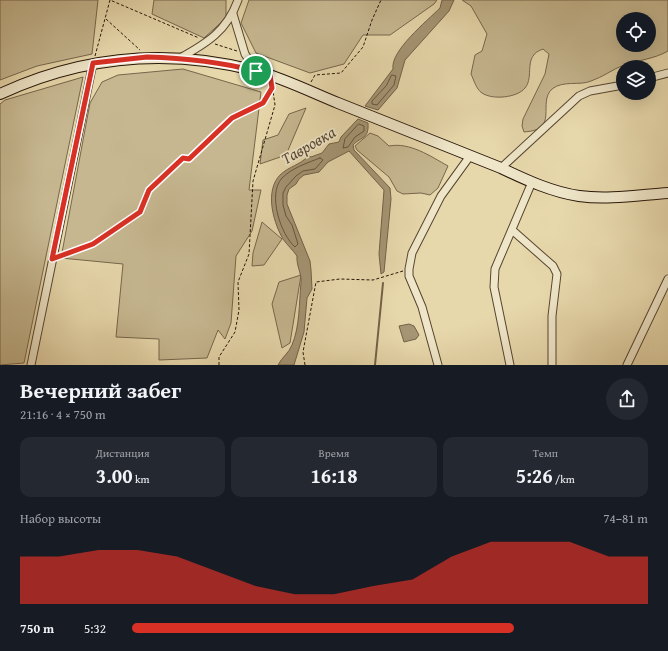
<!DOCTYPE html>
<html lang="ru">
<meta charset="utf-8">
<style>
body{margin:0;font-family:"Gentium Book Plus",serif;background:#242831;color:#f1f3f6;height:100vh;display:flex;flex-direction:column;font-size:15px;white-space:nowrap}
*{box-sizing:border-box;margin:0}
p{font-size:13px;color:#9ea1a6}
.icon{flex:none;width:22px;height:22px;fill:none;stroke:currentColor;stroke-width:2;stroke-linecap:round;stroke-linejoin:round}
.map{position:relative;height:365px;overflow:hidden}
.panel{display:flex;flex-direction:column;background:#171b24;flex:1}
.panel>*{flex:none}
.tools{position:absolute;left:616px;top:12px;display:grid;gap:8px}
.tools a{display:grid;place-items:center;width:40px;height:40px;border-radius:50%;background:#171b24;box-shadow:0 4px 16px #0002;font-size:20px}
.pin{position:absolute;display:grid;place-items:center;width:34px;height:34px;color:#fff;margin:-17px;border:2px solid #fff;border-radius:50%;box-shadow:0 1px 4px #0007}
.round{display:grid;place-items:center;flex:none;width:42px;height:42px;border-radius:21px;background:#242831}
.summary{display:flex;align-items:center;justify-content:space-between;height:68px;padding:0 20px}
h1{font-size:22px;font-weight:800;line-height:30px}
.stats{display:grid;grid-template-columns:repeat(3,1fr);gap:6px;height:68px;padding:4px 20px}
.stats div{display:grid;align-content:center;border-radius:10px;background:#242831;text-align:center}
.stats b{font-size:20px;font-weight:800}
.stats small{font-size:11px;font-weight:400}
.stats p{font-size:11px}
.chart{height:112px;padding:8px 20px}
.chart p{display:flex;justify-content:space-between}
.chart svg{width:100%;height:72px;margin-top:4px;fill:#d93025;opacity:.7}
ul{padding:0 20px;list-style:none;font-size:13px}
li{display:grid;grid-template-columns:64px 48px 1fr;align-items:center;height:30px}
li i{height:10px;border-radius:5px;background:#d93025}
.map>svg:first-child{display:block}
.green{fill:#c6b790;stroke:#76664c;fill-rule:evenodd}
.water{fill:#a59574;stroke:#726148}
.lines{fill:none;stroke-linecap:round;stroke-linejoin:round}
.shore{stroke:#66543e;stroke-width:1}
.stream{stroke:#726148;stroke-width:2}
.street-casing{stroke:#564530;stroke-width:9}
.secondary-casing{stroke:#261407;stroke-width:12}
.path{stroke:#261407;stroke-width:1;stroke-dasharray:3 2;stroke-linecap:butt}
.street{stroke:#efe6c9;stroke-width:7}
.secondary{stroke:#efe6c9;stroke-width:10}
.route-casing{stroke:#fff;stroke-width:8}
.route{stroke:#d93025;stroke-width:5}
.labels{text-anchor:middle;stroke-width:3.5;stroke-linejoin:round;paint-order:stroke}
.water-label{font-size:16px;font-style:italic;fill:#594833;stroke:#efe6c9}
</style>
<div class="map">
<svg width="668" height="365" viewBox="0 0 668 365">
<rect width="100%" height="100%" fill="#e7d8ac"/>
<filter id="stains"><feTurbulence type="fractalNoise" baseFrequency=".005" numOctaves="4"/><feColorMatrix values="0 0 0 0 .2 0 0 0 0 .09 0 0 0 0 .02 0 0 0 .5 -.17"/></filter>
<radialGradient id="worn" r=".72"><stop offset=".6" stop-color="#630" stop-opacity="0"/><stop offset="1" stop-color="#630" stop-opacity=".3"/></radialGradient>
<!-- green -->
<g class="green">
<polygon points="0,0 98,0 92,54 37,66 0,80"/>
<polygon points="154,0 226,0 226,18 204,38 152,14"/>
<polygon points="249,0 437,0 434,4 390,35 363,35 344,64 310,73 256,53 241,23"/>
<path d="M 462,0 L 668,0 L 668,51 C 654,59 639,60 624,65 C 613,69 603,77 591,81 C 580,86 563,80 552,89 C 537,103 560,130 524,132 L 522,126 L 523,119 L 545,74 L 549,54 L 543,49 C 522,56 535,76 525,88 C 517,98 492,100 482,93 C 476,89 474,80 471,74 L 475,55 L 482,51 L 487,34 L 471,6 ZM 623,19 L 649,19 L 649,45 L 623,45 Z"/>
<polygon points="183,69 261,92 249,190 261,190 252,231 236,256 231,323 225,339 218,330 207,358 159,360 159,339 116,337 123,264 61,258 90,103 102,82 118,75"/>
<polygon points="83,77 24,363 0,365 0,104 5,100"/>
<polygon points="306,108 286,155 260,164 263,140 278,135 289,114"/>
<path d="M 370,133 L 378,136 L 389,146 C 410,142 430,156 448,166 L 438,188 L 430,195 L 421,193 L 403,194 L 397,191 L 389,177 L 357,150 L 355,146 Z"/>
<polygon points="262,222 282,239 264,265 252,266 253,253"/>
<polygon points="301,275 290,343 282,348 272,304 279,282"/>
</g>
<!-- water -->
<g class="water">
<path d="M 442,0 L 454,0 L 449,11 L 405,60 L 397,88 L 378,110 L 365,106 L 393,69 C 390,51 427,21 440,8 Z"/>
<path d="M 358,119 L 368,123 C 369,139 362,136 353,145 L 354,150 L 390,188 L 391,199 L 384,272 L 381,274 L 379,254 L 384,190 L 349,151 L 328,162 L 319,172 L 304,175 L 299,179 L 296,184 L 289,189 L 287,195 L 287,204 L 310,261 L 311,270 L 312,289 L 307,298 L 304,332 L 294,365 L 278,365 C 282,357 289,353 292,345 C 300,326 299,303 301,283 C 302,274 296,265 297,256 C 293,250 287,245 283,239 C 272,220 263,185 285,171 C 292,166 305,162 308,155 L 311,157 L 322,153 L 329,144 L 339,142 L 341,137 Z"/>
<polygon points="409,324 414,326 419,335 416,339 404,342 399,326"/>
</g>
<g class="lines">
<!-- shore -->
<g class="shore">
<polygon points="392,75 396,76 394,85 377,105 372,104 372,101 386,86"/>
<polygon points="359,124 364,126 364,131 355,137 348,147 343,148 345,139"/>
<path d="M 320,158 L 323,160 L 315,169 L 303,171 L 296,176 L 286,187 L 283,193 L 283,205 L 286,216 L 292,225 L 298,244 L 295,247 C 281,235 267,194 282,178 C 292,168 307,163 320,158 Z"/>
</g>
<!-- stream -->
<polyline class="stream" points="375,365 383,283"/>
<!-- street casing -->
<g class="street-casing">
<g id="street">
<polyline points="233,14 245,54 256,71"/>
<path d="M 180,58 C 207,43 227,31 238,0"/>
<polyline points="649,78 668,73"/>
<polyline points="501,168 579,96 590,91 623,85"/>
<polyline points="512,230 553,266 557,274 552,316 552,365"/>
<polyline points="31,365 93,63"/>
<polyline points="438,365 422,307 409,276 409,269 412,253 441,196 470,156"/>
<polyline points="510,365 494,287 495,269 532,182"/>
<polyline points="627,365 668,279"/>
</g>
</g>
<!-- secondary casing -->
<g class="secondary-casing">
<path id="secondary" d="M 0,94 C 82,56 169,48 257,71 C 285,79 311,92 338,103 C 393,125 447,147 501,168 C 526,180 552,192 579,196 C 608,200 639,195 668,193"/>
</g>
<!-- path -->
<g class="path">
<polyline points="106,19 140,50"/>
<polyline points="215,44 237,51"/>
<polyline points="95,56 110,0 199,38"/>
<polyline points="311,82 315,75 341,73 363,47 372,20 381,0"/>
<polyline points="61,256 93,244 140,212 149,190 183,158 189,159 232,118 263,103 272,89"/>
<polyline points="219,365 219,357 235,332 239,310 238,282 249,254 253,181 275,105 272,84"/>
<polyline points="305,365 303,352 316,282 340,279 373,280 403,271"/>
</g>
<!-- street -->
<use href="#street" class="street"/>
<!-- secondary -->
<use href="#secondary" class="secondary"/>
</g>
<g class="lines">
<!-- route casing -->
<g class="route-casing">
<path id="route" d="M 147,57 C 189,58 230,63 270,75 L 272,88 L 263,103 L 232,118 L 189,159 L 183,158 L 149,190 L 140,212 L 93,244 L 52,259 L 93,63 Z"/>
</g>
<!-- route -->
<use href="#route" class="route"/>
</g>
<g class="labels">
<!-- water labels -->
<g class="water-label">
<text transform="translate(308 145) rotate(-30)" y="6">Тавровка</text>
</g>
</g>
<rect width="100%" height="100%" filter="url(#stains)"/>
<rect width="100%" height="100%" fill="url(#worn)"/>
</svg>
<div class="tools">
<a><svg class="icon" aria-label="locate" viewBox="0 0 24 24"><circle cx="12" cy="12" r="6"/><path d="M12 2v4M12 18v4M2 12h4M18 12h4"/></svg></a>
<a><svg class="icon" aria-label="layers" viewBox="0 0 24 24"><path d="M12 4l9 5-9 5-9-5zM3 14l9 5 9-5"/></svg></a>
</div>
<div class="pin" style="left:256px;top:71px;background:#1e9e55"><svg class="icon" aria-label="arrive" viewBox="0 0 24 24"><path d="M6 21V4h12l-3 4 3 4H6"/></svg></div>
</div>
<section class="panel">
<div class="summary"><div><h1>Вечерний забег</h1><p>21:16 · 4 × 750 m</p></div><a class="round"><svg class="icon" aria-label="share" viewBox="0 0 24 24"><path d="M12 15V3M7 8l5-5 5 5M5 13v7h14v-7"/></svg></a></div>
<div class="stats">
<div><p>Дистанция</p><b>3.00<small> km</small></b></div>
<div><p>Время</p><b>16:18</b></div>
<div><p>Темп</p><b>5:26<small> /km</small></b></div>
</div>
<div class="chart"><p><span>Набор высоты</span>74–81 m</p>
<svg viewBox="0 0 160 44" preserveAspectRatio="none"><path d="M0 44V15L10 15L20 11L30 11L40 15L50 24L60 33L70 38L80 38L90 33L100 29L110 15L120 6L130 6L140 6L150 15L160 15V44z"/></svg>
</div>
<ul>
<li><b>750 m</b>5:32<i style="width:74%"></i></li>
</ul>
</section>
